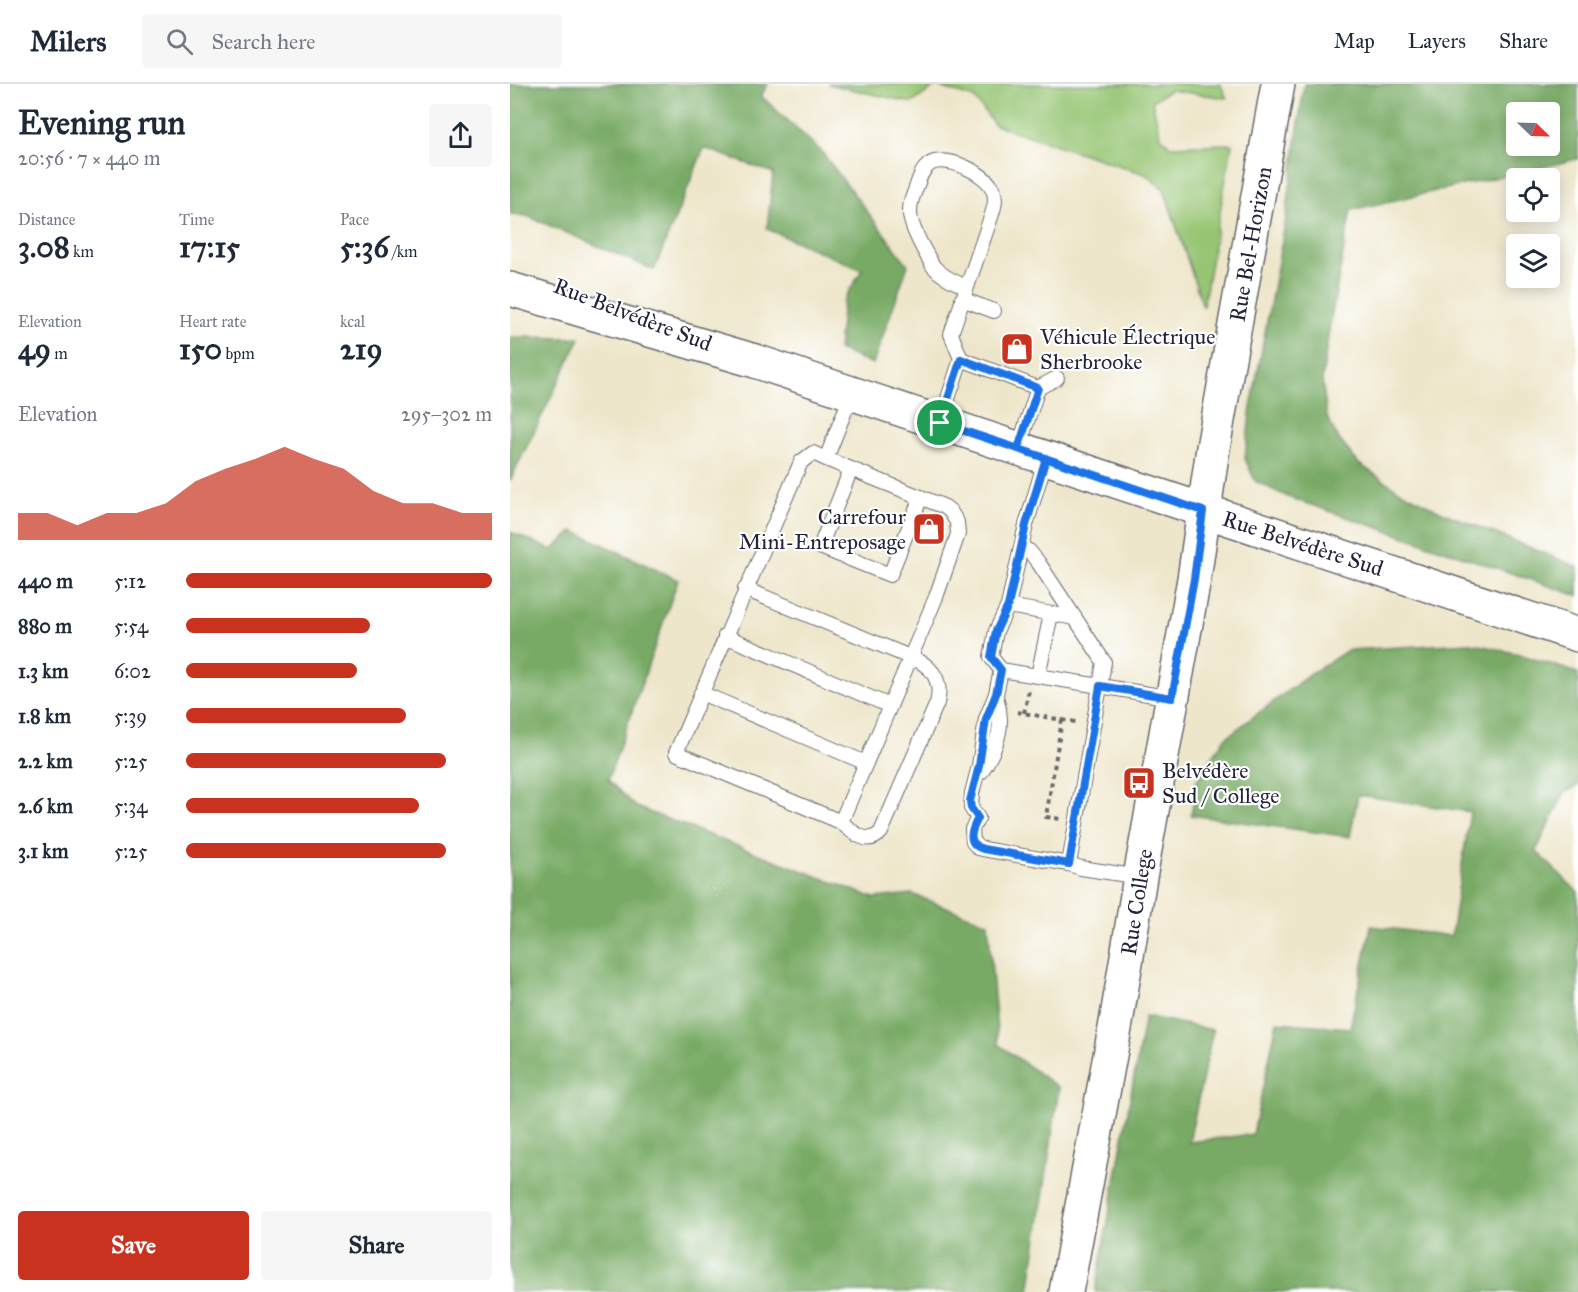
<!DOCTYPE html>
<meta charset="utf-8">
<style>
body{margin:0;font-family:"IM FELL Great Primer",serif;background:#f6f6f7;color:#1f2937;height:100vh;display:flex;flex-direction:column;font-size:22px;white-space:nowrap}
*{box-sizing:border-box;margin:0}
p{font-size:20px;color:#747a83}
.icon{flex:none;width:33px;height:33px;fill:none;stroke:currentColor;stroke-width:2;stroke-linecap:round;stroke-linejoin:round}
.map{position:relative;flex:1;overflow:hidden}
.drawer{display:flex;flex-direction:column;background:#fff;width:510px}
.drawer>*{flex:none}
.needle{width:39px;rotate:113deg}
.fabs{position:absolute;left:996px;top:18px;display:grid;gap:12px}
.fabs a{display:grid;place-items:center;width:54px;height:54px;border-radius:6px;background:#fff;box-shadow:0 3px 15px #0003;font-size:30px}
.pin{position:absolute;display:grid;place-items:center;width:51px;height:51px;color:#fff;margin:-26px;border:3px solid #fff;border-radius:50%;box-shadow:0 2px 6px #0007}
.round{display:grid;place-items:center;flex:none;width:63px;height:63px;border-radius:6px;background:#f6f6f7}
.overview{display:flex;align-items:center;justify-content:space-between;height:102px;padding:0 18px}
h1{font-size:33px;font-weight:700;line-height:45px}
.metrics{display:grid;grid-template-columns:repeat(3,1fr);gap:9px;height:102px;padding:6px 18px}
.metrics div{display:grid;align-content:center}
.metrics b{font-size:30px;font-weight:700}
.metrics small{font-size:16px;font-weight:400}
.metrics p{font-size:16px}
.chart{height:168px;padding:12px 18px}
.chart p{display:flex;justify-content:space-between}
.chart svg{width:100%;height:108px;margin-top:6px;fill:#c8321e;opacity:.7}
.primary-button{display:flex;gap:12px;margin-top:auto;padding:12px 18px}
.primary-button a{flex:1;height:69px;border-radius:6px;background:#c8321e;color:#fff;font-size:24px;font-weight:700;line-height:69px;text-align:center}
.primary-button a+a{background:#f6f6f7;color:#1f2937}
ul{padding:0 18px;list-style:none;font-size:20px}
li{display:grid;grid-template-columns:96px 72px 1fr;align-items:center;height:45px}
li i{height:15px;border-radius:8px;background:#c8321e}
header{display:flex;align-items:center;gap:36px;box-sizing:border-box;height:84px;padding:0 30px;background:#fff;border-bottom:2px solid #e0e1e3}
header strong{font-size:28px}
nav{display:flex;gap:33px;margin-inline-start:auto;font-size:21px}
.search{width:420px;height:54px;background:#f6f6f7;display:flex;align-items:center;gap:15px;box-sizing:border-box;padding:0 21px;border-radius:6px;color:#747a83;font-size:22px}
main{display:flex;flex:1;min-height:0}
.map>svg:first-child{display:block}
.green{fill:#96c573;stroke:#5c7457;stroke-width:1.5}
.forest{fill:#78aa65;stroke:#4d6650;stroke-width:1.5;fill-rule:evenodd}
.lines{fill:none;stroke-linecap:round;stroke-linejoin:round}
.service-casing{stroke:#69676d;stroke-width:16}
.tertiary-casing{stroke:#69676d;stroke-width:36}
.path{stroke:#69676d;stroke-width:4;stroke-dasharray:4.5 4.5;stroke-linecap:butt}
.service{stroke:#fff;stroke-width:14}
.tertiary{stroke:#fff;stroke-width:33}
.route-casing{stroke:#fff;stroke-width:12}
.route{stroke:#1a73e8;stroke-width:8}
.labels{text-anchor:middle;stroke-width:4.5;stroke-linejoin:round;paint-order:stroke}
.street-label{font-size:22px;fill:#22223b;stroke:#fff}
.poi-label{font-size:22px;fill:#22223b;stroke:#fff;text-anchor:start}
</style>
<header>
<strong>Milers</strong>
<div class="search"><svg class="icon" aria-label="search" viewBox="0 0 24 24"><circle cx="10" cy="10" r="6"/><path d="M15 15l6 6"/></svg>Search here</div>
<nav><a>Map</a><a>Layers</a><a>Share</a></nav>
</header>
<main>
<section class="drawer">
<div class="overview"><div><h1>Evening run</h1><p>20:56 · 7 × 440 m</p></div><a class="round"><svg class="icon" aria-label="share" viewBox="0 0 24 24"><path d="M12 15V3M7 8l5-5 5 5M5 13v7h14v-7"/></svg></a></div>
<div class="metrics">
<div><p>Distance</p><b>3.08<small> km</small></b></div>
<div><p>Time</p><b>17:15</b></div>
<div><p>Pace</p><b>5:36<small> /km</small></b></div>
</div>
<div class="metrics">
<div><p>Elevation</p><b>49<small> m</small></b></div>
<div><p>Heart rate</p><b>150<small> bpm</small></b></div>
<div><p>kcal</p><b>219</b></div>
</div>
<div class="chart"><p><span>Elevation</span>295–302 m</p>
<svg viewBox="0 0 160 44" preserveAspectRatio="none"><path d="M0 44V33L10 33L20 38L30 33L40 33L50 29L60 20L70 15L80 11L90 6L100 11L110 15L120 24L130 29L140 29L150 33L160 33V44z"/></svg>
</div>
<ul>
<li><b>440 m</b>5:12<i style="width:100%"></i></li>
<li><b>880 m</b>5:54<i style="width:60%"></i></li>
<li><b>1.3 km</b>6:02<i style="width:56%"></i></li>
<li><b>1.8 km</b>5:39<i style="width:72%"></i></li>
<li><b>2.2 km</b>5:25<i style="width:85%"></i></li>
<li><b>2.6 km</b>5:34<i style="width:76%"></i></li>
<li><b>3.1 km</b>5:25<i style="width:85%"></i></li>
</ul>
<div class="primary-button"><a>Save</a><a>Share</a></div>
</section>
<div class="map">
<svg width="1068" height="1208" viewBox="0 0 1068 1208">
<rect width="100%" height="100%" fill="#fff"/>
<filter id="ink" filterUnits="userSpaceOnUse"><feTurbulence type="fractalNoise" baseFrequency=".0167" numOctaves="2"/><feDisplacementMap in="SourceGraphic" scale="12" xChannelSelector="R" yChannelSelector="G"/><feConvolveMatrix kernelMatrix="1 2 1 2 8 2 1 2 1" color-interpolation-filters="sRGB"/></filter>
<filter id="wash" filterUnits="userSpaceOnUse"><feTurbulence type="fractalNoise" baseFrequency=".008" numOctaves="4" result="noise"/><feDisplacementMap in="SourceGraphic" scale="24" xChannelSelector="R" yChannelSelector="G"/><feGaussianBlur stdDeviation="1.35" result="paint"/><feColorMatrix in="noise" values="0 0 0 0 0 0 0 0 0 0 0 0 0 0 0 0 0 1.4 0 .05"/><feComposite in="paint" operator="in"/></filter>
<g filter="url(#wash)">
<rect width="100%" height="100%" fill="#eee6ca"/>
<!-- green -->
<polygon class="green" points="318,0 710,0 717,14 660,6 642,17 650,51 660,62 722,60 693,223 654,105 635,90 485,41 464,14 426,2 402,19"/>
<!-- forest -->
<g class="forest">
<polygon points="0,0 258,0 251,12 311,67 398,181 363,280 328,266 333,217 352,186 257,145 263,89 194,64 144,186 17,132 0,130"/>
<path d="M 794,0 L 1068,0 L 1068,75 L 841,126 L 819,246 L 812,295 L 817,333 L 828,354 L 849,380 L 887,405 L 932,428 L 1068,483 L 1068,512 L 778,413 L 745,397 L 735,375 L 740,329 L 775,140 ZM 1006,28 L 1040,28 L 1040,62 L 1006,62 Z"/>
<polygon points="0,253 70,254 0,397"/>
<polygon points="64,447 168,496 98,696 126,723 364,814 402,810 478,839 488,960 549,1004 519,1208 0,1208 0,448 42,466"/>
<polygon points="960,559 1009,570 1068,589 1068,702 1055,708 1026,767 1068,808 1068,1208 585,1208 635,932 703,946 679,1058 743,1050 767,938 840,944 861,842 941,852 960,728 848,711 840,753 681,731 687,696 714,655 800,590 838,566"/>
</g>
</g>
<g filter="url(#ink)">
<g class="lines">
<!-- service casing -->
<g class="service-casing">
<g id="service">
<polyline points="452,215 484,227"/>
<path d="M 451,275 L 441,250 L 481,133 C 484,124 487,115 483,106 C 477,89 435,70 420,80 C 412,85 409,95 406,104 C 402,114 398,124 401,136 C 405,152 415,168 423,182 C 432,193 444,197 456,203"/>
<polyline points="528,304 547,294"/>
<polyline points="430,339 451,275 528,304 508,365"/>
<polyline points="316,375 303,369 291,378 166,669 331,738 426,513 446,456 448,450 447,438 440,427 435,423 316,375 342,309"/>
<polyline points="341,385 310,463 380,491 411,413"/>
<polyline points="511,464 519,467 528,478 594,578 590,602 491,586 481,573 486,547 498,522 516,441 536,374"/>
<path d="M 235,505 L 407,576 C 425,585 432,600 427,619 L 371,748 C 358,763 342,748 331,738"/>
<polyline points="498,522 565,534"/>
<polyline points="215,552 380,622"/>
<polyline points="491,586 486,610 476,635 469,682 462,709 461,724 468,734 462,745 463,758 468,764 473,765 559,780"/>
<polyline points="528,592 541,530"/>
<polyline points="191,609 356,679"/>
<path d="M 471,688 C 481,673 490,654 490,637 C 490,629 488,620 486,612"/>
<polyline points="630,793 571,784 559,780 590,602 662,614"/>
</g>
</g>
<!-- tertiary casing -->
<g class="tertiary-casing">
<g id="tertiary">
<polyline points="0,205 245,277 1068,551"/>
<polyline points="556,1208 606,939 630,793 684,495 703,364 768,0"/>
</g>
</g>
<!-- path -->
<g class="path">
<polyline points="507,628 552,636 536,733 551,735"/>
<polyline points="514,629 519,606"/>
<polyline points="552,636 566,638"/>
</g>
<!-- service -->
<use href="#service" class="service"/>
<!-- tertiary -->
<use href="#tertiary" class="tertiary"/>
</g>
</g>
<g class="lines" filter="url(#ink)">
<!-- route casing -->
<g class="route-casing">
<path id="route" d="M 430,339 L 536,374 L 516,441 L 498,522 L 486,547 L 481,573 L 491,586 L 486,610 L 476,635 L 469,682 L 462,709 L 460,717 L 461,724 L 468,734 C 461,747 456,759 473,765 L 559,780 L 590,602 L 662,614 L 684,495 L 693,427 L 508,365 L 528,304 L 451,275 L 430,339"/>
</g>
<!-- route -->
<use href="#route" class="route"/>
</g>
<!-- icons -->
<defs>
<g id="shop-square" transform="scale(1.725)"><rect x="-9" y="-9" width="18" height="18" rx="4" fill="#c8321e" stroke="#fff"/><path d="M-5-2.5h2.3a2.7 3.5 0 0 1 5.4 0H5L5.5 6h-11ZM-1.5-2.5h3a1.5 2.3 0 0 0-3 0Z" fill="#fff"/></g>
<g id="bus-square" transform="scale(1.725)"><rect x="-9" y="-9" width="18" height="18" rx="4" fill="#c8321e" stroke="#fff"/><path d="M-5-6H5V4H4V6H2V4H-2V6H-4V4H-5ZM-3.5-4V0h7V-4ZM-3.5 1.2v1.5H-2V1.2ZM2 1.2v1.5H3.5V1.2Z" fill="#fff"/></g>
</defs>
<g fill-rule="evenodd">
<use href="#shop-square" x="507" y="265"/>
<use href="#shop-square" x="419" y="445"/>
<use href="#bus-square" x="629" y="699"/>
</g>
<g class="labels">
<!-- street labels -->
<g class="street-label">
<text transform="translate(740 160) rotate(-80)" y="8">Rue Bel-Horizon</text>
<text transform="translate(123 230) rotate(21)" y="8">Rue Belvédère Sud</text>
<text transform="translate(793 459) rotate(18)" y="8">Rue Belvédère Sud</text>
<text transform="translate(626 818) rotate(-81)" y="8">Rue College</text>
</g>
<!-- poi labels -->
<g class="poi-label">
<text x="530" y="260">Véhicule Électrique<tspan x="530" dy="25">Sherbrooke</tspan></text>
<text x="396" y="440" text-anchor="end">Carrefour<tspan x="396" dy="25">Mini-Entreposage</tspan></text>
<text x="652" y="694">Belvédère<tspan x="652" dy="25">Sud / College</tspan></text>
</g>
</g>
</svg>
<div class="fabs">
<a><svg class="needle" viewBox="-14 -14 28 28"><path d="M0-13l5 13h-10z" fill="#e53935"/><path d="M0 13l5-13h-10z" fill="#747a83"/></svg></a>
<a><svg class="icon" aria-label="locate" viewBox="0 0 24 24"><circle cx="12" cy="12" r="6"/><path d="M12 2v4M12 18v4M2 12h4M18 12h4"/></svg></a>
<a><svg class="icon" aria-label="layers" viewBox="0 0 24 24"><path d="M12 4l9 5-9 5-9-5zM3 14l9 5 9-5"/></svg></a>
</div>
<div class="pin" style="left:430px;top:339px;background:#1e9e55"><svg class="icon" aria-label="arrive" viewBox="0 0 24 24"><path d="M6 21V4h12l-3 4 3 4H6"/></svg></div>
</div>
</main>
